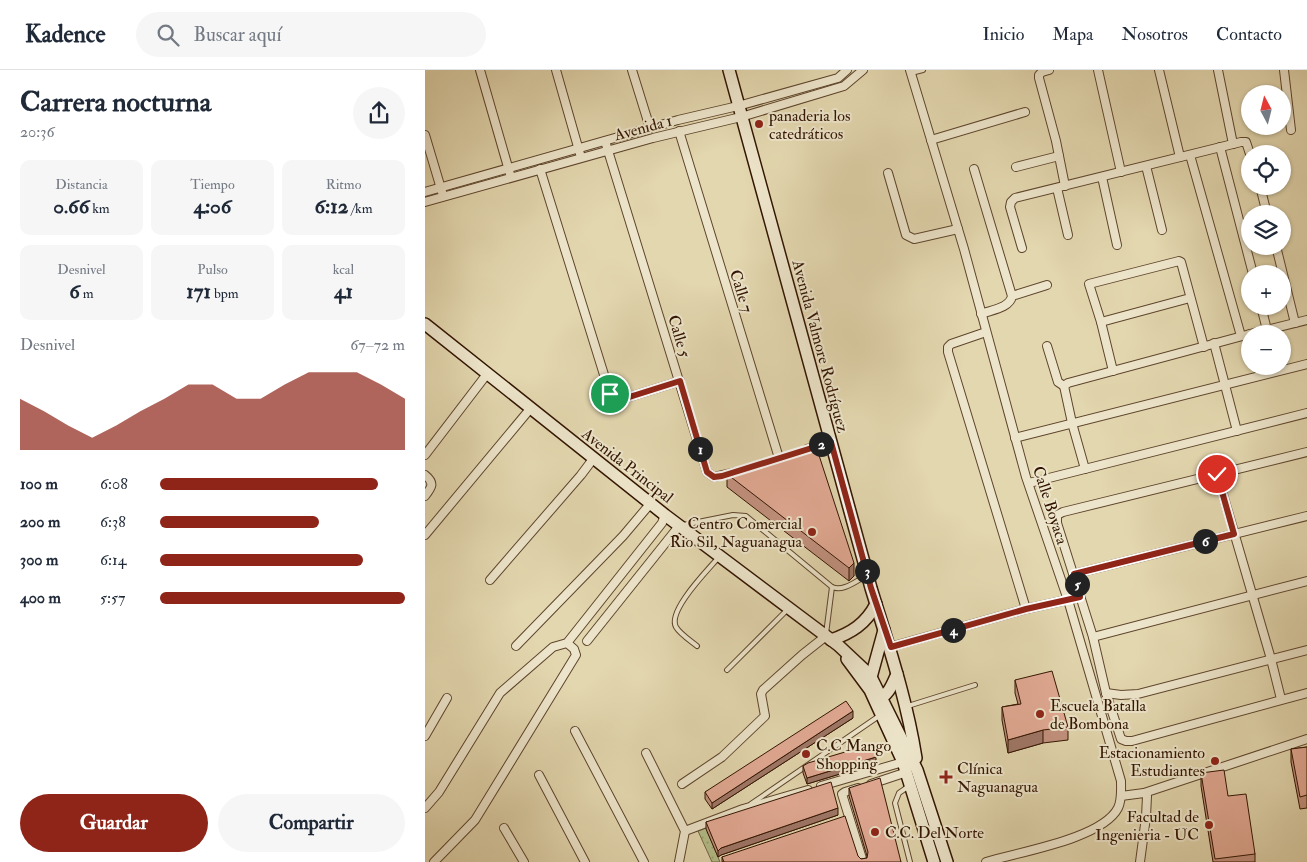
<!DOCTYPE html>
<html lang="es">
<meta charset="utf-8">
<style>
body{margin:0;font-family:"IM FELL Double Pica",serif;background:#f6f6f7;color:#1f2937;height:100vh;display:flex;flex-direction:column;font-size:19px;white-space:nowrap}
*{box-sizing:border-box;margin:0}
p{font-size:16px;color:#747a83}
.icon{flex:none;width:28px;height:28px;fill:none;stroke:currentColor;stroke-width:2;stroke-linecap:round;stroke-linejoin:round}
.map{position:relative;flex:1;overflow:hidden}
.details{display:flex;flex-direction:column;background:#fff;width:425px}
.details>*{flex:none}
.needle{width:32px;rotate:353deg}
.tools{position:absolute;left:816px;top:15px;display:grid;gap:10px}
.tools a{display:grid;place-items:center;width:50px;height:50px;border-radius:50%;background:#fff;box-shadow:0 1px 4px #0004;font-size:25px}
.pin{position:absolute;display:grid;place-items:center;width:42px;height:42px;color:#fff;margin:-21px;border:2px solid #fff;border-radius:50%;box-shadow:0 1px 5px #0007}
.km{position:absolute;width:25px;height:25px;margin:-12px;border-radius:50%;background:#222;color:#fff;font-size:14px;line-height:25px;text-align:center}
.round{display:grid;place-items:center;flex:none;width:52px;height:52px;border-radius:26px;background:#f6f6f7}
.summary{display:flex;align-items:center;justify-content:space-between;height:85px;padding:0 20px}
h1{font-size:28px;font-weight:700;line-height:38px}
.figures{display:grid;grid-template-columns:repeat(3,1fr);gap:8px;height:85px;padding:5px 20px}
.figures div{display:grid;align-content:center;border-radius:10px;background:#f6f6f7;text-align:center}
.figures b{font-size:21px;font-weight:700}
.figures small{font-size:14px;font-weight:400}
.figures p{font-size:14px}
.chart{height:140px;padding:10px 20px}
.chart p{display:flex;justify-content:space-between}
.chart svg{width:100%;height:90px;margin-top:5px;fill:#8f2418;opacity:.7}
.action{display:flex;gap:10px;margin-top:auto;padding:10px 20px}
.action a{flex:1;height:58px;border-radius:30px;background:#8f2418;color:#fff;font-size:20px;font-weight:700;line-height:58px;text-align:center}
.action a+a{background:#f6f6f7;color:#1f2937}
ul{padding:0 20px;list-style:none;font-size:16px}
li{display:grid;grid-template-columns:80px 60px 1fr;align-items:center;height:38px}
li i{height:12px;border-radius:6px;background:#8f2418}
header{display:flex;align-items:center;gap:30px;box-sizing:border-box;height:70px;padding:0 25px;background:#fff;border-bottom:1px solid #e0e1e3}
header strong{font-size:24px}
nav{display:flex;gap:28px;margin-inline-start:auto;font-size:18px}
.search{width:350px;height:45px;background:#f6f6f7;display:flex;align-items:center;gap:12px;box-sizing:border-box;padding:0 18px;border-radius:28px;color:#747a83;font-size:19px}
main{display:flex;flex:1;min-height:0}
.map>svg:first-child{display:block}
.grass{fill:url(#grass-dots);stroke:#736946}
.lines{fill:none;stroke-linecap:round;stroke-linejoin:round}
.lane-casing{stroke:#5e452c;stroke-width:6}
.street-casing{stroke:#5e452c;stroke-width:10}
.secondary-casing{stroke:#321401;stroke-width:14}
.lane{stroke:#ede5cb;stroke-width:4}
.street{stroke:#ede5cb;stroke-width:8}
.secondary{stroke:#ede5cb;stroke-width:11}
.wall{fill:#c39280;stroke:#321401}
.shaded-wall{fill:#9f7768;stroke:#321401}
.building{fill:#e3aa95;stroke:#321401}
.route-casing{stroke:#fff;stroke-width:10}
.route{stroke:#8f2418;stroke-width:6}
.poi-dot{fill:#8f2418;stroke:#ede5cb;stroke-width:2}
.labels{text-anchor:middle;stroke-width:4;stroke-linejoin:round;paint-order:stroke}
.poi-label{font-size:16px;fill:#321401;stroke:#ede5cb;text-anchor:start}
.street-label{font-size:16px;fill:#321401;stroke:#ede5cb}
</style>
<header>
<strong>Kadence</strong>
<div class="search"><svg class="icon" aria-label="search" viewBox="0 0 24 24"><circle cx="10" cy="10" r="6"/><path d="M15 15l6 6"/></svg>Buscar aquí</div>
<nav><a>Inicio</a><a>Mapa</a><a>Nosotros</a><a>Contacto</a></nav>
</header>
<main>
<section class="details">
<div class="summary"><div><h1>Carrera nocturna</h1><p>20:36</p></div><a class="round"><svg class="icon" aria-label="share" viewBox="0 0 24 24"><path d="M12 15V3M7 8l5-5 5 5M5 13v7h14v-7"/></svg></a></div>
<div class="figures">
<div><p>Distancia</p><b>0.66<small> km</small></b></div>
<div><p>Tiempo</p><b>4:06</b></div>
<div><p>Ritmo</p><b>6:12<small> /km</small></b></div>
</div>
<div class="figures">
<div><p>Desnivel</p><b>6<small> m</small></b></div>
<div><p>Pulso</p><b>171<small> bpm</small></b></div>
<div><p>kcal</p><b>41</b></div>
</div>
<div class="chart"><p><span>Desnivel</span>67–72 m</p>
<svg viewBox="0 0 160 44" preserveAspectRatio="none"><path d="M0 44V19L10 25L20 32L30 38L40 32L50 25L60 19L70 12L80 12L90 19L100 19L110 12L120 6L130 6L140 6L150 12L160 19V44z"/></svg>
</div>
<ul>
<li><b>100 m</b>6:08<i style="width:89%"></i></li>
<li><b>200 m</b>6:38<i style="width:65%"></i></li>
<li><b>300 m</b>6:14<i style="width:83%"></i></li>
<li><b>400 m</b>5:57<i style="width:100%"></i></li>
</ul>
<div class="action"><a>Guardar</a><a>Compartir</a></div>
</section>
<div class="map">
<svg width="882" height="792" viewBox="0 0 882 792">
<defs>
<pattern id="grass-dots" width="8" height="8" patternUnits="userSpaceOnUse" patternTransform="scale(1.25)"><rect width="8" height="8" fill="#b4be8a"/><path d="M2 2h.1M6 6h.1" fill="none" stroke="#9ba275" stroke-width="1.8" stroke-linecap="round"/></pattern>
</defs>
<rect width="100%" height="100%" fill="#e3d7af"/>
<filter id="stains"><feTurbulence type="fractalNoise" baseFrequency=".004" numOctaves="4"/><feColorMatrix values="0 0 0 0 .2 0 0 0 0 .09 0 0 0 0 .02 0 0 0 .5 -.17"/></filter>
<radialGradient id="worn" r=".72"><stop offset=".6" stop-color="#630" stop-opacity="0"/><stop offset="1" stop-color="#630" stop-opacity=".3"/></radialGradient>
<!-- grass -->
<polygon class="grass" points="281,758 295,792 287,792 273,761"/>
<g class="lines">
<!-- lane casing -->
<g class="lane-casing">
<g id="lane">
<polyline points="486,3 498,0"/>
<path d="M 258,455 L 308,445 L 321,446 L 407,517 C 418,522 431,511 441,506"/>
<polyline points="401,564 407,517"/>
<path d="M 272,576 C 266,571 255,564 251,557 C 242,541 283,500 293,488"/>
<polyline points="302,600 362,540"/>
<polyline points="483,636 550,615"/>
<polyline points="484,716 474,723 470,733 485,792"/>
<polyline points="326,734 454,646"/>
</g>
</g>
<!-- street casing -->
<g class="street-casing">
<g id="street">
<polyline points="55,0 85,104"/>
<polyline points="131,0 155,84"/>
<polyline points="207,0 225,58"/>
<path d="M 485,0 L 539,179 L 601,407 L 643,530 L 696,711 C 696,720 697,730 693,738 C 677,769 593,782 561,792"/>
<polyline points="624,0 617,2 614,5 614,8 631,71 640,116"/>
<polyline points="673,0 696,102"/>
<polyline points="734,0 755,87"/>
<polyline points="793,0 808,74"/>
<polyline points="859,0 866,60"/>
<polyline points="254,61 354,388"/>
<polyline points="0,65 17,122"/>
<polyline points="506,70 600,42"/>
<polyline points="180,71 282,402 289,407 312,402"/>
<polyline points="795,77 828,204"/>
<polyline points="765,85 816,266"/>
<polyline points="721,96 737,160"/>
<polyline points="591,97 634,86"/>
<polyline points="115,99 185,324 192,329 198,329 255,311"/>
<path d="M 549,99 L 587,226 C 585,238 566,240 556,244"/>
<polyline points="463,103 481,165 489,169 533,159"/>
<polyline points="677,107 692,175"/>
<polyline points="835,116 842,144"/>
<polyline points="632,118 643,165"/>
<polyline points="0,122 253,50 313,36 413,8 422,0"/>
<polyline points="0,132 228,68 316,47 419,16 438,0"/>
<polyline points="851,176 870,253"/>
<polyline points="597,178 585,137 586,132 590,128 816,72 821,72 825,84"/>
<polyline points="587,226 622,215"/>
<polyline points="765,228 676,252 664,214 754,191 756,192 779,277"/>
<polyline points="836,236 842,260"/>
<polyline points="676,252 688,301"/>
<polyline points="561,262 526,274 523,277 523,282 601,539"/>
<polyline points="825,264 882,250"/>
<polyline points="789,273 812,361"/>
<polyline points="622,276 633,312 639,316"/>
<polyline points="590,368 882,294"/>
<polyline points="382,379 406,372"/>
<polyline points="882,382 638,442 632,445 632,453 668,567 681,623 696,669 701,671 707,671 882,623"/>
<polyline points="0,385 62,304"/>
<polyline points="660,399 647,353 639,316 643,313 825,264"/>
<polyline points="792,404 846,589 856,629"/>
<path d="M 0,405 C 10,413 7,417 0,426"/>
<polyline points="604,413 882,343"/>
<polyline points="0,465 105,339"/>
<polyline points="649,504 882,446"/>
<polyline points="65,510 156,405 168,389"/>
<polyline points="668,567 882,511"/>
<polyline points="162,571 254,456"/>
<polyline points="91,576 198,466 225,434"/>
<polyline points="465,577 601,539 655,527"/>
<polyline points="681,623 696,625 713,624 882,580"/>
<polyline points="150,661 219,792"/>
<polyline points="0,666 22,628"/>
<polyline points="221,683 260,761 254,792"/>
<polyline points="114,705 160,792"/>
<polyline points="257,714 297,687 340,646 336,624 338,620 377,585 401,566"/>
<polyline points="446,714 482,702"/>
<polyline points="396,716 478,692"/>
<polyline points="433,718 420,722 417,724 438,792"/>
<polyline points="719,723 882,669"/>
<polyline points="696,726 719,723 722,726 721,747 715,792"/>
<polyline points="0,738 14,722 75,623 128,577 142,573 237,453 240,445"/>
<polyline points="79,758 99,792"/>
<polyline points="260,761 318,739 383,720"/>
<polyline points="9,792 50,750 151,585 149,579 142,573"/>
</g>
</g>
<!-- secondary casing -->
<g class="secondary-casing">
<g id="secondary">
<path d="M 304,0 L 446,518 C 463,574 482,630 491,688"/>
<polyline points="0,254 240,445 413,575 445,605 492,700 522,792"/>
<path d="M 406,570 C 426,563 441,554 451,534"/>
<polyline points="422,589 445,620 478,692 509,792"/>
<polyline points="445,611 459,560"/>
<path d="M 451,631 C 464,625 467,615 472,604"/>
</g>
</g>
<!-- lane -->
<use href="#lane" class="lane"/>
<!-- street -->
<use href="#street" class="street"/>
<!-- secondary -->
<use href="#secondary" class="secondary"/>
</g>
<!-- wall -->
<g class="wall">
<polygon points="390,373 429,506 424,511 302,417 302,404"/>
<polygon points="590,610 643,657 643,670 618,673 583,683 577,650 577,637 593,634 590,623"/>
<polygon points="428,648 287,739 280,729 280,722"/>
<polygon points="882,677 882,738 875,739 866,692 866,679"/>
<polygon points="451,693 382,714 378,703 378,696"/>
<polygon points="776,703 803,726 830,784 830,792 788,792 776,716"/>
<polygon points="424,718 476,792 297,792 297,787 433,786 436,789 442,788 442,786 424,726"/>
<polygon points="413,745 296,785 293,787 281,759 281,752"/>
</g>
<!-- shaded-wall -->
<g class="shaded-wall">
<polygon points="429,493 429,506 424,511 424,498"/>
<polygon points="428,641 428,648 287,739 287,733"/>
<polygon points="618,660 618,673 583,683 583,670"/>
<polygon points="451,687 451,693 382,714 382,708"/>
<polygon points="413,738 413,745 296,785 293,787 293,781 296,778"/>
</g>
<!-- building -->
<g class="building">
<polygon points="390,373 429,493 424,498 302,404"/>
<polygon points="627,601 643,657 618,660 583,670 577,637 596,634 590,610"/>
<polygon points="421,631 428,641 287,733 280,722"/>
<polygon points="447,674 451,687 382,708 378,696 383,693"/>
<polygon points="882,677 882,725 875,727 866,679"/>
<polygon points="799,700 803,726 821,724 830,784 790,789 776,703"/>
<polygon points="455,708 476,792 299,792 297,787 420,746 433,786 436,789 442,788 443,782 424,718"/>
<polygon points="406,712 413,738 296,778 293,781 281,752"/>
</g>
<g class="lines">
<!-- route casing -->
<g class="route-casing">
<polyline id="route" points="185,324 192,329 198,329 255,311 282,402 289,407 297,406 406,372 446,518 466,577 601,539 655,527 649,504 809,464 792,404"/>
</g>
<!-- route -->
<use href="#route" class="route"/>
</g>
<!-- markers -->
<g class="poi-dot">
<circle cx="334" cy="54" r="5"/>
<circle cx="387" cy="462" r="5"/>
<circle cx="615" cy="644" r="5"/>
<circle cx="381" cy="684" r="5"/>
<circle cx="790" cy="691" r="5"/>
<path d="M518.5 699.5h5v5h5v5h-5v5h-5v-5h-5v-5h5z"/>
<circle cx="784" cy="755" r="5"/>
<circle cx="450" cy="762" r="5"/>
</g>
<g class="labels">
<!-- poi labels -->
<g class="poi-label">
<text x="344" y="51">panaderia los<tspan x="344" dy="18">catedráticos</tspan></text>
<text x="377" y="459" text-anchor="end">Centro Comercial<tspan x="377" dy="18">Rio Sil, Naguanagua</tspan></text>
<text x="625" y="641">Escuela Batalla<tspan x="625" dy="18">de Bombona</tspan></text>
<text x="391" y="681">C.C Mango<tspan x="391" dy="18">Shopping</tspan></text>
<text x="780" y="688" text-anchor="end">Estacionamiento<tspan x="780" dy="18">Estudiantes</tspan></text>
<text x="532" y="704">Clínica<tspan x="532" dy="18">Naguanagua</tspan></text>
<text x="774" y="752" text-anchor="end">Facultad de<tspan x="774" dy="18">Ingenieria - UC</tspan></text>
<text x="460" y="768">C.C. Del Norte</text>
</g>
<!-- street labels -->
<g class="street-label">
<text transform="translate(218 57) rotate(-15)" y="6">Avenida 1</text>
<text transform="translate(317 221) rotate(73)" y="6">Calle 7</text>
<text transform="translate(255 266) rotate(73)" y="6">Calle 5</text>
<text transform="translate(396 276) rotate(75)" y="6">Avenida Valmore Rodríguez</text>
<text transform="translate(203 395) rotate(38)" y="6">Avenida Principal</text>
<text transform="translate(626 435) rotate(72)" y="6">Calle Boyaca</text>
</g>
</g>
<rect width="100%" height="100%" filter="url(#stains)"/>
<rect width="100%" height="100%" fill="url(#worn)"/>
</svg>
<div class="tools">
<a><svg class="needle" viewBox="-14 -14 28 28"><path d="M0-13l5 13h-10z" fill="#e53935"/><path d="M0 13l5-13h-10z" fill="#747a83"/></svg></a>
<a><svg class="icon" aria-label="locate" viewBox="0 0 24 24"><circle cx="12" cy="12" r="6"/><path d="M12 2v4M12 18v4M2 12h4M18 12h4"/></svg></a>
<a><svg class="icon" aria-label="layers" viewBox="0 0 24 24"><path d="M12 4l9 5-9 5-9-5zM3 14l9 5 9-5"/></svg></a>
<a>+</a>
<a>−</a>
</div>
<div class="pin" style="left:185px;top:324px;background:#1e9e55"><svg class="icon" aria-label="arrive" viewBox="0 0 24 24"><path d="M6 21V4h12l-3 4 3 4H6"/></svg></div>
<div class="pin" style="left:792px;top:404px;background:#d93025"><svg class="icon" aria-label="check" viewBox="0 0 24 24"><path d="M5 12l5 5 9-10"/></svg></div>
<b class="km" style="left:275px;top:379px">1</b>
<b class="km" style="left:396px;top:374px">2</b>
<b class="km" style="left:442px;top:501px">3</b>
<b class="km" style="left:528px;top:560px">4</b>
<b class="km" style="left:652px;top:514px">5</b>
<b class="km" style="left:780px;top:471px">6</b>
</div>
</main>
